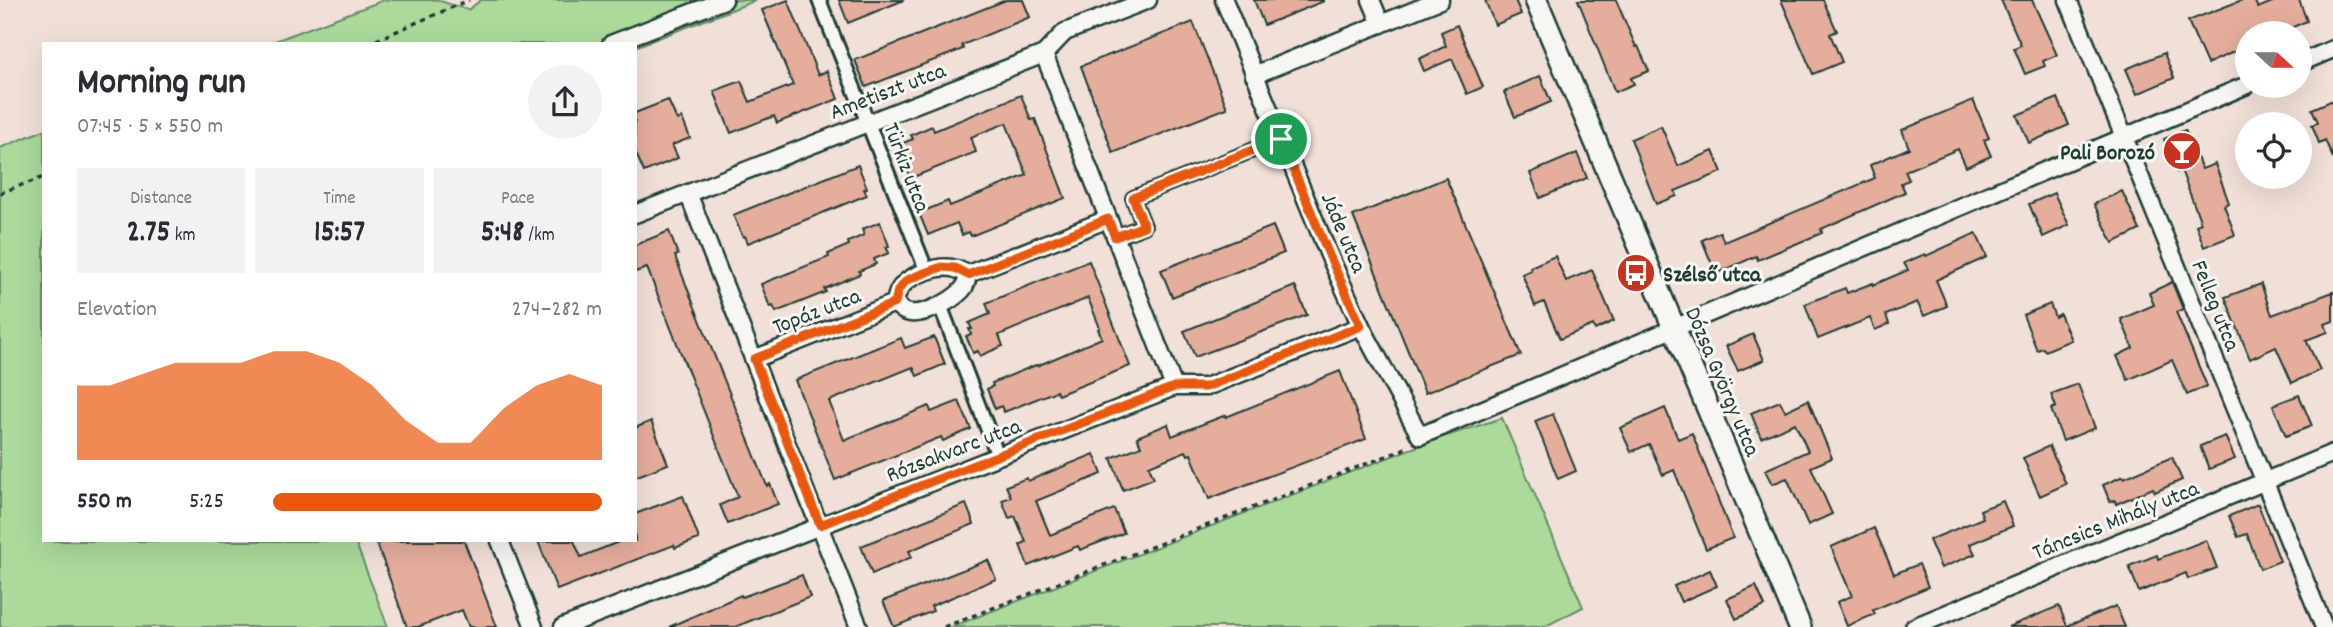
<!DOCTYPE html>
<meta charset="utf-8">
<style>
body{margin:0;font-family:Dekko,sans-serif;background:#f2f2f3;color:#2b2b33;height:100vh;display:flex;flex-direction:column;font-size:26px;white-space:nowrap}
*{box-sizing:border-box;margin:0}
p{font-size:23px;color:#7c7c81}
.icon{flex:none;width:38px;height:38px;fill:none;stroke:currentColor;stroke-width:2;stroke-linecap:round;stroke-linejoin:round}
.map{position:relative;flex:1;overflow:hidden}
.side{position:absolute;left:42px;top:42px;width:595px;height:500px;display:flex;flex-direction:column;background:#fff;border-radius:0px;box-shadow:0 7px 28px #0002}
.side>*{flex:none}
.needle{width:46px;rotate:111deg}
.buttons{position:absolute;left:2235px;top:21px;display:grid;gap:14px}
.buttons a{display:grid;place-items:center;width:77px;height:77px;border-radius:50%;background:#fff;box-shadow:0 7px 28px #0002;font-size:35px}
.pin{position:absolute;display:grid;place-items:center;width:60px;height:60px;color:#fff;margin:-30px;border:4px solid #fff;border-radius:50%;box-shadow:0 2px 7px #0007}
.round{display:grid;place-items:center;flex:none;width:74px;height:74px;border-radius:37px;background:#f2f2f3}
.overview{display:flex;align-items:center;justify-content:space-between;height:119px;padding:0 35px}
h1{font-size:38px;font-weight:700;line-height:52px}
.stats{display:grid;grid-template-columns:repeat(3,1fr);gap:10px;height:119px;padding:7px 35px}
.stats div{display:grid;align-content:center;border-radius:0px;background:#f2f2f3;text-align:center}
.stats b{font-size:30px;font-weight:700}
.stats small{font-size:19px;font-weight:400}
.stats p{font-size:19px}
.chart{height:196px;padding:14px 35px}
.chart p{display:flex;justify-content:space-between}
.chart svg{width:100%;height:126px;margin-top:7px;fill:#ea580c;opacity:.7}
ul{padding:0 35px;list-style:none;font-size:23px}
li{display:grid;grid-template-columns:112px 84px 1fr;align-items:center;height:52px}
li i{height:18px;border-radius:9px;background:#ea580c}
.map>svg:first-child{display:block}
.green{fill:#abda9b;stroke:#658c68;stroke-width:2}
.building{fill:#e5ad9c;stroke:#1f3d34;stroke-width:2}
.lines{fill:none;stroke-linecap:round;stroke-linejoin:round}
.pedestrian-casing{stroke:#1f3d34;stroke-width:18}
.minor-casing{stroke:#1f3d34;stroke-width:21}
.tertiary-casing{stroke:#1f3d34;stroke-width:26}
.path{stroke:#1f3d34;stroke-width:3.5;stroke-dasharray:5 5;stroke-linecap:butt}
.pedestrian{stroke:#f6f6f2;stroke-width:12}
.minor{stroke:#f6f6f2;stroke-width:16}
.tertiary{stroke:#f6f6f2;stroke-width:21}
.route-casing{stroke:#fff;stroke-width:14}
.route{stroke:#ea580c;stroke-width:9}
.labels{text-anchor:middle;stroke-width:6;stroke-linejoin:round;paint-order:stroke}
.street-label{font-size:23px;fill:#1f3d34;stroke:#f6f6f2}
.poi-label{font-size:23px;font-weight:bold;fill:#1f3d34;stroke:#f6f6f2;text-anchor:end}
</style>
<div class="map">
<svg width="2333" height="627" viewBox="0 0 2333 627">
<rect width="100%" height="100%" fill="#f1e0d8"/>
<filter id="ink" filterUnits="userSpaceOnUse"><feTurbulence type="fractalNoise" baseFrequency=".0143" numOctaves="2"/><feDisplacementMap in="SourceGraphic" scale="14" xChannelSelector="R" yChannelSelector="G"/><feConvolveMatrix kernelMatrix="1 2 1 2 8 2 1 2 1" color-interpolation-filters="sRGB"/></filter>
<g filter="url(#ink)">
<!-- green -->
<g class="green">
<polygon points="384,0 437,0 468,10 481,0 757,0 635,47 635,44 267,44"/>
<polygon points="44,130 44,541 355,541 388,627 0,627 0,148"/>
<polygon points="1502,418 1583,607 1544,627 951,627 1431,441"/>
</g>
<!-- building -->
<g class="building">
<polygon points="788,0 818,75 827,71 838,99 777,123 774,116 731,133 714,91 741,81 750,102 793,85 762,10"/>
<polygon points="839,0 904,0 848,23"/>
<polygon points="1006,0 1023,0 1030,17 962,45 963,49 866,87 855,60"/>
<polygon points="1254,0 1324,0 1324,1 1264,25"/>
<polygon points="1485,0 1515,0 1521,14 1495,25"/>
<polygon points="1578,0 1616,0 1636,47 1638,46 1649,71 1631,78 1634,84 1615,92"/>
<polygon points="1781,0 1823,0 1837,31 1830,34 1842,62 1813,74"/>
<polygon points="2001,0 2032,0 2057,55 2043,61 2045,66 2025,74 2014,48 2021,45"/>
<polygon points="2242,0 2254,0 2258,8 2277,0 2299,0 2307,21 2279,33 2247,33 2247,46 2207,64 2188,21"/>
<polygon points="1193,22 1227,108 1113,153 1081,66"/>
<polygon points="1457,25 1483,87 1467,94 1452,59 1424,71 1419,59 1446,46 1441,32"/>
<polygon points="2164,53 2174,78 2137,94 2126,69"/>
<polygon points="1540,76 1551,102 1515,117 1504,92"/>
<polygon points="1021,95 1031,120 1035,119 1065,198 971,236 969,232 962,235 957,223 928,235 919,213 948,201 950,206 1027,175 1006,123 971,137 976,152 911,178 908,171 903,173 895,154 901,152 898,145 913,139 911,135 932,126 934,131"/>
<polygon points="2058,98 2069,125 2029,143 2017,115"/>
<polygon points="668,100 677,120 682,118 690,138 672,145 678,158 644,172 635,151 635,113"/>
<polygon points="1973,100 1989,138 1984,140 1991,156 1966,167 1958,149 1905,171 1909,180 1901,183 1905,192 1821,229 1822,233 1786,248 1758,260 1756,256 1716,274 1702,240 1720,232 1724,242 1875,178 1870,165 1909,148 1902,130"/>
<polygon points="2333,100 2333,158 2325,140 2319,143 2312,125 2318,122 2312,109"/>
<polygon points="1661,126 1678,166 1713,151 1722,172 1675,191 1677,196 1656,204 1631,139"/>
<polygon points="2185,130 2202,169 2215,164 2229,203 2224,205 2235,235 2204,247 2196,225 2201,223 2181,170 2177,172 2164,139"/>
<polygon points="1577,153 1587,178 1540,198 1530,173"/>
<polygon points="858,165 867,188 864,189 867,195 748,243 745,236 743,237 733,215"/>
<polygon points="1446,178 1521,355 1425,393 1353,216"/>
<polygon points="2122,191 2140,230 2113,243 2094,204"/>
<polygon points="2054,193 2069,225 2043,237 2029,204"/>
<polygon points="880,222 889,246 886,247 889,253 874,259 876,264 859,271 860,274 824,289 826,292 776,312 773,306 770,307 761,284 829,257 828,254 849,245 848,242 864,235 862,229"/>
<polygon points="1273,226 1284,253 1172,297 1161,270"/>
<polygon points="669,231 678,255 675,256 690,295 767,486 770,484 778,504 728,524 720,505 738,497 647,268 635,272 635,245"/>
<polygon points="1976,233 1987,257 1936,280 1947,306 1924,316 1917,302 1886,315 1889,324 1875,330 1870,318 1818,339 1805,304 1845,288 1847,293 1873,283 1873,285 1908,270 1904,263 1925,254 1926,256"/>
<polygon points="1555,256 1566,281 1592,270 1614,321 1595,330 1593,325 1560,339 1544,302 1535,306 1522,274 1531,270 1530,267"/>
<polygon points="1089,261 1130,366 1058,395 1056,391 1004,412 1001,406 995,409 987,389 993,386 992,383 1036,365 1037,366 1102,338 1098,329 1100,328 1088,298 999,335 1003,346 980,356 978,351 973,353 966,336 971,334 969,329 972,329 969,323 990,314 986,303"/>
<polygon points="2172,282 2183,309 2176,312 2207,386 2187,395 2172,360 2128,380 2117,356 2133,348 2121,319 2154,305 2149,293"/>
<polygon points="2261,284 2272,315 2333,292 2333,321 2325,324 2328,332 2306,340 2320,370 2292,383 2276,347 2250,359 2225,297"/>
<polygon points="1295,286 1307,315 1195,357 1184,331"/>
<polygon points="2050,304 2055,317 2060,314 2071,340 2045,351 2043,348 2037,350 2023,315"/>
<polygon points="1753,334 1764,360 1738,371 1726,346"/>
<polygon points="934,337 945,364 917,376 913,367 829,401 844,440 929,406 931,412 959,401 971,429 943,441 941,437 835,480 795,380 901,338 905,348"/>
<polygon points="1340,371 1366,439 1209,499 1191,454 1188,455 1186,451 1149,466 1154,478 1123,490 1111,458 1141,446 1137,437 1168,424 1172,436 1226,415 1226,417"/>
<polygon points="2078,384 2095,428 2063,441 2051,409 2056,407 2051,394"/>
<polygon points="2299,395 2312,426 2286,436 2273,405"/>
<polygon points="1808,400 1832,458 1811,467 1832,514 1808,525 1787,478 1772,484 1765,470 1808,451 1795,423 1761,438 1751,413 1780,401 1785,411"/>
<polygon points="1665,408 1678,439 1692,433 1733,538 1706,549 1674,470 1663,475 1649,444 1631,452 1620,428"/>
<polygon points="1553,414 1576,471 1558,479 1535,421"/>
<polygon points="651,421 668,464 635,477 635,428"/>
<polygon points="2225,436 2235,459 2209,469 2200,446"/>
<polygon points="2049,446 2066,484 2040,496 2023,458"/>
<polygon points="1094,454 1102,474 1036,501 1050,535 1114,509 1124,533 1080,550 1078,546 1028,566 1020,545 1026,542 1015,516 1009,518 1002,500 1011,497 1006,486 1027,478 1028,481"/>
<polygon points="2172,457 2182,480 2155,492 2153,488 2116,504 2115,500 2110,502 2103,485 2123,476 2124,478"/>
<polygon points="683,496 699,539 675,548 674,545 557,590 538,541 574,541 581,557 621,541 635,541 635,514"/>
<polygon points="2003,501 2013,526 1970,544 1975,554 1941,568 1929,540 1983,518 1980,510"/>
<polygon points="966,504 974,524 909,551 912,557 872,574 861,546"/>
<polygon points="2258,504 2280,561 2260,569 2247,534 2238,537 2229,516"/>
<polygon points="1874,528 1894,574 1919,564 1928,587 1873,610 1875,614 1847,626 1837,602 1852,596 1831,547"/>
<polygon points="2206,540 2217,568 2188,579 2186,573 2139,592 2129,566 2157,555 2158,559"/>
<polygon points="376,541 464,541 497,627 469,627 462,610 418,627 407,627"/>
<polygon points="988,560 996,579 931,606 933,611 894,627 883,601"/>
<polygon points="1710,570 1717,586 1681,602 1674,586"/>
<polygon points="802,575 810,597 735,627 669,627 741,595 742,597"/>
<polygon points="1756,586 1765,606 1736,619 1727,599"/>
<polygon points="2059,606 2067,626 2116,606 2125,627 2008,627"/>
</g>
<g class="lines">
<!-- pedestrian casing -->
<g class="pedestrian-casing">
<g id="pedestrian">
<polyline points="819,0 927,272"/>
<polyline points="1115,237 1144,226 1133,198 1281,139"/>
<polyline points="940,305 998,456"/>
</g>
</g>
<!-- minor casing -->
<g class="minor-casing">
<g id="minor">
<polyline points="1224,0 1329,255 1361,326 1420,436 2247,85"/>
<polyline points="1371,0 1381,24"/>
<polyline points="2068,0 2324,627"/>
<polyline points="611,44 724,0"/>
<polyline points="1044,54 1174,387"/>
<polyline points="2300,63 2333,49"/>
<polyline points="1254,75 1440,0"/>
<polyline points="688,193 859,627"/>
<polyline points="635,214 1044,54 1065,32 1148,0"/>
<path d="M 895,303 C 898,306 900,309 904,311 C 919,319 951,302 962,290 C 966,286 967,280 968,274"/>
<path d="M 754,359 L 895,303 C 896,297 897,292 901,287 C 910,275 937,265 952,268 C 958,269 963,272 968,274 L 1108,219"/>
<polyline points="500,541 534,627"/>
<polyline points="563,627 1174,387 1206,387 1361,326"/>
<polyline points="1914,627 2333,453"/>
</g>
</g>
<!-- tertiary casing -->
<g class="tertiary-casing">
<polyline id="tertiary" points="1536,0 1800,627"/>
</g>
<!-- path -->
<g class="path">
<polyline points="367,44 469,0"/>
<polyline points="0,193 44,177"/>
<polyline points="944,627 1402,450 1408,446"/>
</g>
<!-- pedestrian -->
<use href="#pedestrian" class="pedestrian"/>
<!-- minor -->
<use href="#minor" class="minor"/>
<!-- tertiary -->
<use href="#tertiary" class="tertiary"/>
</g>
</g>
<g class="lines" filter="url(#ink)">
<!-- route casing -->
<g class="route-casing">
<polygon id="route" points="1281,139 1329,255 1361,326 1206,387 1174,387 820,525 754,359 895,303 898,290 907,280 927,272 942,267 955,268 968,275 1108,219 1115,237 1144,226 1133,198"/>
</g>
<!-- route -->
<use href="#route" class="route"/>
</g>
<!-- icons -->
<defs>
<g id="bar-disc" transform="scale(2.0125)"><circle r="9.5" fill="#c8321e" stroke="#f6f6f2"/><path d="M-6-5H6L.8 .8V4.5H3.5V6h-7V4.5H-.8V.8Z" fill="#fff"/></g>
<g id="bus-disc" transform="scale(2.0125)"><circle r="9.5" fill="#c8321e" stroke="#f6f6f2"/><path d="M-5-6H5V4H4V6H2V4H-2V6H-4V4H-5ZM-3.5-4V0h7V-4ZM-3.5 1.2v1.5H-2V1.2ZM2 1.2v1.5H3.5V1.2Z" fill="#fff"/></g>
</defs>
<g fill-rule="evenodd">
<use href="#bar-disc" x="2182" y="151"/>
<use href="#bus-disc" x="1636" y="273"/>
</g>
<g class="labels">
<!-- street labels -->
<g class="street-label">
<text transform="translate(887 90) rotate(-21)" y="8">Ametiszt utca</text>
<text transform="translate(908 167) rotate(69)" y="8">Türkiz utca</text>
<text transform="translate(1345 232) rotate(67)" y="8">Jáde utca</text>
<text transform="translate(2217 305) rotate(68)" y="8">Felleg utca</text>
<text transform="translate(816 310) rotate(-21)" y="8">Topáz utca</text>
<text transform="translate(1724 381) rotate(67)" y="8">Dózsa György utca</text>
<text transform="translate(953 449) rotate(-21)" y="8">Rózsakvarc utca</text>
<text transform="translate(2115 519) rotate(-22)" y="8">Táncsics Mihály utca</text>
</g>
<!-- poi labels -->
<g class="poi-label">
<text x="2155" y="159">Pali Borozó</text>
<text x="1663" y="281" text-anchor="start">Szélső utca</text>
</g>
</g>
</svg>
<div class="buttons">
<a><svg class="needle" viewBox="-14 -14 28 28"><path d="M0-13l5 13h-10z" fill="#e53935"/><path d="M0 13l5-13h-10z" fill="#7c7c81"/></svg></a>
<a><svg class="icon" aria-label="locate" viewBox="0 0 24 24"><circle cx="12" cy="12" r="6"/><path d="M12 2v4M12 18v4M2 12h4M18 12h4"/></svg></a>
</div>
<div class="pin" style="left:1281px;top:139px;background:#1e9e55"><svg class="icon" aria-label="arrive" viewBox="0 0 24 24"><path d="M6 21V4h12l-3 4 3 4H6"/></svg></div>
<section class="side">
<div class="overview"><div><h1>Morning run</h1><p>07:45 · 5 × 550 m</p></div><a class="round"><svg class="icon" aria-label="share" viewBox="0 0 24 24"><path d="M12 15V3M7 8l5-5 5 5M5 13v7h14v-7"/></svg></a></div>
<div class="stats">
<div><p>Distance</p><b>2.75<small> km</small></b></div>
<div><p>Time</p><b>15:57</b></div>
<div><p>Pace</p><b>5:48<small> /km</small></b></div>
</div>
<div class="chart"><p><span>Elevation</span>274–282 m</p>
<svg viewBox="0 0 160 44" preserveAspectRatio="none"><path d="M0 44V18L10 18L20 14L30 10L40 10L50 10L60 6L70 6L80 10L90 18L100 30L110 38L120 38L130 26L140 18L150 14L160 18V44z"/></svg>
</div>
<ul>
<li><b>550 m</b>5:25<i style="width:100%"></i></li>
</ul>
</section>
</div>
